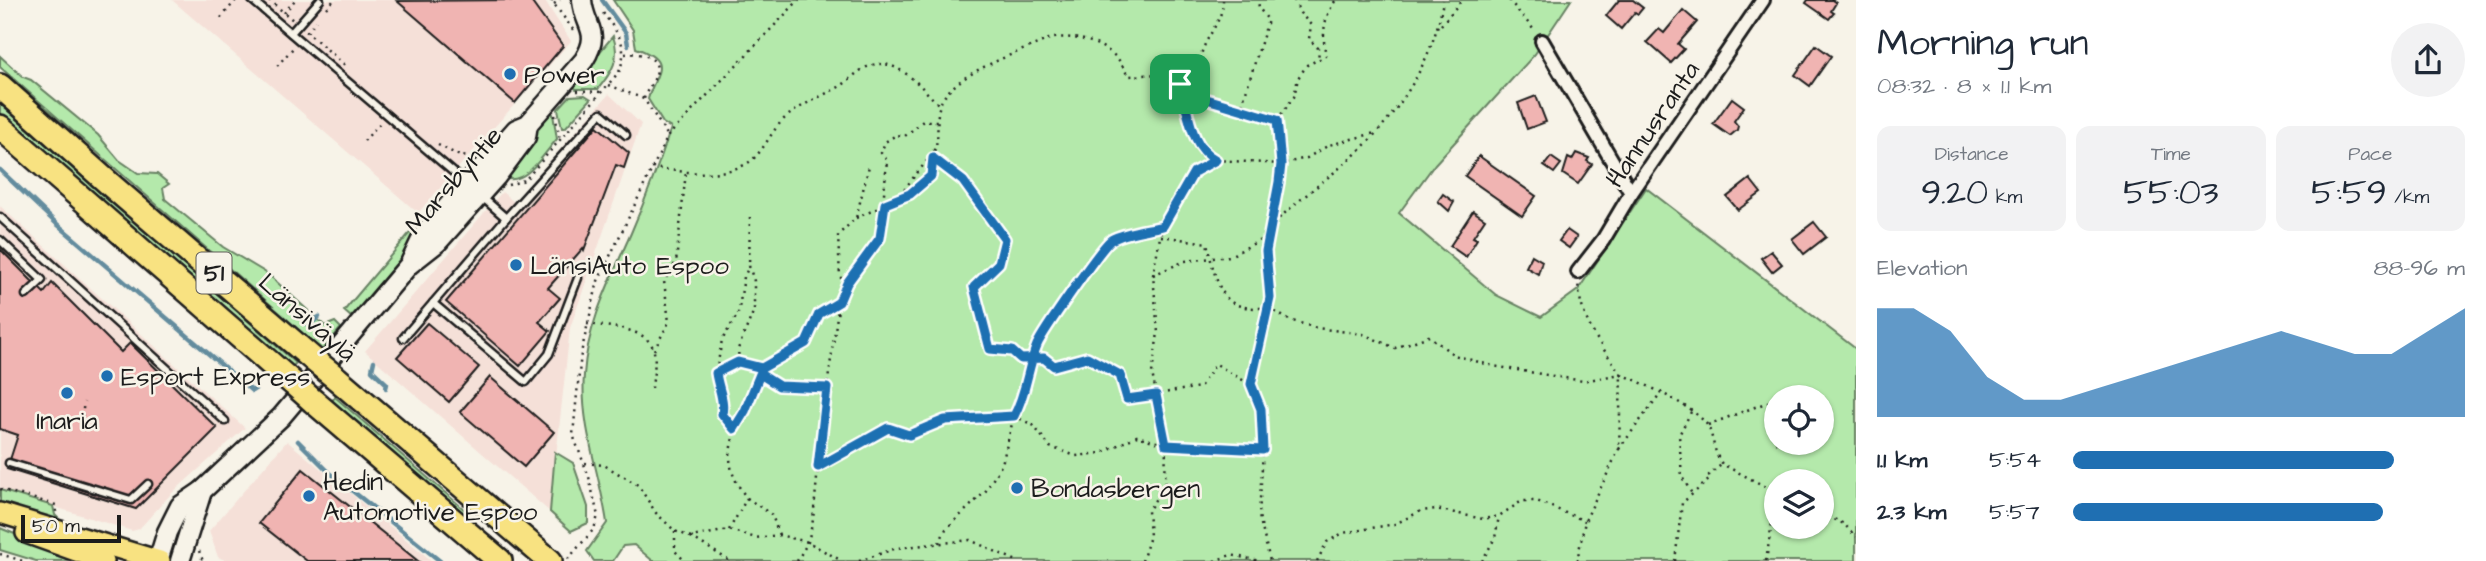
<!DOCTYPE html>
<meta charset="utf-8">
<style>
body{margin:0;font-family:"Architects Daughter",sans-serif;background:#f2f2f3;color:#1f2937;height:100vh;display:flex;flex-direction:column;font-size:26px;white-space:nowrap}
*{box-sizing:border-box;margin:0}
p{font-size:23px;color:#747a83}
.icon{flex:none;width:38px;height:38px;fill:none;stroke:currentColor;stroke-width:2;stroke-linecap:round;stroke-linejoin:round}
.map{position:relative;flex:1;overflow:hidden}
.panel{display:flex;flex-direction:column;background:#fff;width:630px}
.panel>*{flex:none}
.tools{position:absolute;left:1764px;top:385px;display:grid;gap:14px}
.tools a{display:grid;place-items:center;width:70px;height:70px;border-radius:50%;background:#fff;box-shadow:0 2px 5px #0004;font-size:35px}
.scale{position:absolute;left:21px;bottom:18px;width:100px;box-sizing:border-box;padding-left:7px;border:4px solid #1c1c1c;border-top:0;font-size:19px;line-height:24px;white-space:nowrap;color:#1c1c1c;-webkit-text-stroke:5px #f7f3e8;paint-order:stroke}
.pin{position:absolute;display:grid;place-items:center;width:60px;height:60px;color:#fff;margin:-30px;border-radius:14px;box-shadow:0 4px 10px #0006}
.round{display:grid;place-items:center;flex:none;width:74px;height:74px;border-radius:37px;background:#f2f2f3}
.overview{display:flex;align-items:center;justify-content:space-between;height:119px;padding:0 21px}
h1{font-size:38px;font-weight:600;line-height:52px}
.metrics{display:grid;grid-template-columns:repeat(3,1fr);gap:10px;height:119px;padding:7px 21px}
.metrics div{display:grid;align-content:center;border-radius:14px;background:#f2f2f3;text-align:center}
.metrics b{font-size:35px;font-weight:600}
.metrics small{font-size:19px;font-weight:400}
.metrics p{font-size:19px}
.chart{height:196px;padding:14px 21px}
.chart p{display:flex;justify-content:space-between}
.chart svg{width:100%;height:126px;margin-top:7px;fill:#1f6fb2;opacity:.7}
ul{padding:0 21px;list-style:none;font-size:23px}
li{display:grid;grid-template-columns:112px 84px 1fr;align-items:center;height:52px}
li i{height:18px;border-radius:9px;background:#1f6fb2}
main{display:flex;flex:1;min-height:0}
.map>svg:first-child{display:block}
.built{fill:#f5e0d8}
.green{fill:#b4e9ab;stroke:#688264;stroke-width:2;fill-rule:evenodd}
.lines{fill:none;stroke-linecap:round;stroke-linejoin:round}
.stream{stroke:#638c9e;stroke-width:4.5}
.building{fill:#f0b4b2;stroke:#1c1c1c;stroke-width:2}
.service-casing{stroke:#1c1c1c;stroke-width:11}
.minor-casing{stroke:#1c1c1c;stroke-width:18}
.secondary-casing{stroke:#1c1c1c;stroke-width:23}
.primary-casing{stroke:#1c1c1c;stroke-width:24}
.motorway-casing{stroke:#1c1c1c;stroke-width:28}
.path{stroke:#1c1c1c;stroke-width:2.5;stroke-dasharray:2 5;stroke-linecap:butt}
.service{stroke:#f7f3e8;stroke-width:6}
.minor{stroke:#f7f3e8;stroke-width:12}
.secondary{stroke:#f7f3e8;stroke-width:18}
.primary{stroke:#f8e281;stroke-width:19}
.motorway{stroke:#f8e281;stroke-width:23}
.motorway-bridge-casing{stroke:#1c1c1c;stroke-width:28;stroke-linecap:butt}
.motorway-bridge{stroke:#f8e281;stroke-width:23}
.route-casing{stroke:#fff;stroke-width:14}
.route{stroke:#1f6fb2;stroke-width:9}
.poi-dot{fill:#1f6fb2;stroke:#f7f3e8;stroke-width:2.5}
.labels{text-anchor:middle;stroke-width:5;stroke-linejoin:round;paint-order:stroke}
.shield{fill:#f7f3e8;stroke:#5e5c59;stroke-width:2}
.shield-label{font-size:24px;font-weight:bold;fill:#1c1c1c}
.poi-label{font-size:26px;fill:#1c1c1c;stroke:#f7f3e8;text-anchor:start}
.street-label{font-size:26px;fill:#1c1c1c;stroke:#f7f3e8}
</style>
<main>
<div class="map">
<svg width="1856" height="561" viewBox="0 0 1856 561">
<rect width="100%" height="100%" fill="#f7f3e8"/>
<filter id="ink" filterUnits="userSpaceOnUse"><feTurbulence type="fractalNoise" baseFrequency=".0143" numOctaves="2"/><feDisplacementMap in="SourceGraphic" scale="14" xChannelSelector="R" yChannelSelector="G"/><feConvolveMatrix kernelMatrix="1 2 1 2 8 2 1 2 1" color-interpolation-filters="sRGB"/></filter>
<g filter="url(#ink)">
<!-- built -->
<g class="built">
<polygon points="172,0 544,0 571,41 418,213"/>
<polygon points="609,94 641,124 570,328 550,512 365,351 502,192 514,202"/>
<polygon points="0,206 245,428 171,494 139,529 132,531 0,490"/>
<polygon points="287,441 432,561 227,561 218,557 209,531"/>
</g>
<!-- green -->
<g class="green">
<path d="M 613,0 L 1571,0 L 1535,54 L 1435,164 L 1399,213 L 1496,295 L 1541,317 L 1578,290 L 1646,188 L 1856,349 L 1856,561 L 653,561 L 634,545 L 623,546 L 613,561 L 594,561 L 587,551 L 607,523 C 600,474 580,425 584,375 C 587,324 611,279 631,233 C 646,198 659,164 671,128 L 663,123 L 648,99 C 655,73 674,62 636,48 L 633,30 ZM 1776,397 L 1822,397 L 1822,443 L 1776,443 ZM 1776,481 L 1822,481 L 1822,527 L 1776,527 Z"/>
<path d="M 613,36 C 621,58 612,72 598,89 L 576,89 L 572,85 Z"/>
<polygon points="0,56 23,77 31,80 98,135 119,160 138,173 157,174 169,184 163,188 165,199 223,247 268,274 325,326 335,322 341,328 322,350 0,67"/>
<polygon points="585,95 591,99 565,128 562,128 558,109 570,96"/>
<polygon points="0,104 296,363 290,369 0,115"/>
<path d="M 549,111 L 553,114 L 557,139 C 545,152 526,186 505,178 Z"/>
<polygon points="413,229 418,230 403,256 351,317 344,311"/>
<polygon points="335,397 465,510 467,515 464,518 330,403"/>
<polygon points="555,452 573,463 588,507 588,523 571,531 550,512"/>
<polygon points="0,490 53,506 55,515 62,522 0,507"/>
<polygon points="0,528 81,561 36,561 0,550"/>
</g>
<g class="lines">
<!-- stream -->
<g class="stream">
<polyline points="602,0 626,33 628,45"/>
<polyline points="0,170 57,224 252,391 255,389"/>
<polyline points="308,326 319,317"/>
<polyline points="374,361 372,370 387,384 386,388"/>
<polyline points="298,441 330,473 440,561"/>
</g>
</g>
<!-- building -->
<g class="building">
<polygon points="530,0 563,46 515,103 397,1"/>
<polygon points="1619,0 1633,0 1643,8 1638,14 1635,12 1621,29 1606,16"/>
<polygon points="1808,0 1832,0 1836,3 1831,11 1834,13 1829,19 1806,3"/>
<polygon points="1683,10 1697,22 1678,44 1684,49 1671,63 1647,42 1659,29 1664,33"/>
<polygon points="1816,45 1831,56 1810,86 1795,75"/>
<polygon points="1536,96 1546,122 1527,129 1518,103"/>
<polygon points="1732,98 1744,107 1734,121 1738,126 1737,130 1730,136 1713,124"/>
<polygon points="597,126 629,153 624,168 616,165 584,250 583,248 548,288 560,298 539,322 550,331 520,366 446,302"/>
<polygon points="1576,153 1589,158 1587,161 1592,164 1578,184 1563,174 1568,158 1572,160"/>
<polygon points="1479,156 1536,196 1522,216 1465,176"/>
<polygon points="1551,157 1561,164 1554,173 1544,166"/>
<polygon points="1750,179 1761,193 1738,210 1727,197"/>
<polygon points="1443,194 1454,202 1449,211 1438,201"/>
<polygon points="1473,211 1485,219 1473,237 1477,239 1466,257 1450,246"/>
<polygon points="1814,222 1826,237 1804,254 1792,239"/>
<polygon points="1567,230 1577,237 1569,248 1559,241"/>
<polygon points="0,249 44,293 52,283 121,352 130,343 217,428 136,509 7,469 18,435 0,429"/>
<polygon points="1771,251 1782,264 1772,272 1761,258"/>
<polygon points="1532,255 1542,261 1538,274 1526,267"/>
<polygon points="427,323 479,367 449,402 397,357"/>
<polygon points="490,377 554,432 524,467 460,412"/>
<polygon points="303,469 418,561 307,561 259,523"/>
</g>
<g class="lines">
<!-- service casing -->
<g class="service-casing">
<g id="service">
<polyline points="252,0 466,183"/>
<polyline points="291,33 320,0"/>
<polyline points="0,217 225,421"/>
<polyline points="506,218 601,113 626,135"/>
<polyline points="0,240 42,280 26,295"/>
<polyline points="433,303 526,382 549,354 578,278"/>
<polyline points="403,338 506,218 482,197"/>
<polyline points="9,463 131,500 148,484"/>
</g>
</g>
<!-- minor casing -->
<g class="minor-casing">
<g id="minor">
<polyline points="1542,41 1631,193"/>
<polyline points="1578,272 1603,240 1631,193 1763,0"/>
</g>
</g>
<!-- secondary casing -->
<g class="secondary-casing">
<g id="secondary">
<path d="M 411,261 L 425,232 L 516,129 L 528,124 L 584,60 C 602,31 584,27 582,0"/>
<polyline points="158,561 167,532 180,506 202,491 281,417 409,265 437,243 496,177 526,137 528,124"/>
<polyline points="180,561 202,491"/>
</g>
</g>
<!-- primary casing -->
<g class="primary-casing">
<g id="primary">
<polyline points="0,513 160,561"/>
<polyline points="26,533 104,561"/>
</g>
</g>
<!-- motorway casing -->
<g class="motorway-casing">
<g id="motorway">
<polyline points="0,86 113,187 314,360"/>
<polyline points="0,127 294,384"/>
<polyline points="335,377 550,561"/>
<polyline points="313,401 500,561"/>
</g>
</g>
<!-- path -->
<g class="path">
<polyline points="269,0 293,20"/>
<polyline points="551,0 574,31"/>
<polyline points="1294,0 1300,13 1311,25 1309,39 1318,48 1319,60"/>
<polyline points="1509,0 1534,30"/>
<polyline points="554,4 560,0"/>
<polyline points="327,8 334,0"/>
<polyline points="284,13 295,0"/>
<polyline points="221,18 236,0"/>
<polyline points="1441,25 1462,0"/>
<polyline points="306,31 346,66"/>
<polyline points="307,32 316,21"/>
<path d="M 625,54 C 638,52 664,56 655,77 C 652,85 646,90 644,99 L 668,136"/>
<polyline points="277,66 293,48"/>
<path d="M 1174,80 L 1200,64 C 1200,40 1223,25 1223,0"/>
<path d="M 1180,84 L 1200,97 L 1277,120 L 1281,164 L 1279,182 L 1266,251 L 1269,308 L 1289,320 L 1317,328 L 1363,334 L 1395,348 L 1429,336 L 1454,355 L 1493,366 L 1583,381 L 1621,374 C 1600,344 1580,320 1578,282"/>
<polyline points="609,85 644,99"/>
<polyline points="577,91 602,92"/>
<polyline points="1240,111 1268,20 1259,8 1258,0"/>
<polyline points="555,115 560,139"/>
<path d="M 1277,120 L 1294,97 L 1298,78 L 1307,65 L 1326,56 C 1322,35 1323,18 1336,0"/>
<polyline points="364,141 380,123"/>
<polyline points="438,145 460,156 471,157"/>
<polyline points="933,158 963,181 1005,239 999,263 974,287 990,349 1012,350 1021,359 1044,358 1053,366 1088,357 1120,375 1127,399 1200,387 1216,364 1251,385"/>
<path d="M 652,168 C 680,171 715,178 742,166 C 762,158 768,134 784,119 C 800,105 820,97 839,87 C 848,82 855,73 865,68 C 894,52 921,87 940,106"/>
<path d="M 508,185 L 525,180 L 619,72 C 630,44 617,33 601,10"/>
<path d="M 901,196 C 910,178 928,163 935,148 C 940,135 935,118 940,105 C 951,73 1019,53 1049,39 C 1071,34 1100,41 1117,58 C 1122,63 1124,71 1129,76 L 1159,74 L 1180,84 L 1196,143 L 1205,155 L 1216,160 L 1281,164 L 1307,158 L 1329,145 L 1375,133"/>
<polyline points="856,218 910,194 931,176 935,150"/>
<path d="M 1269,228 C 1292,205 1318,186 1343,165 C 1392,124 1434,64 1443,0"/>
<path d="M 1161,236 L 1207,243 C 1211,259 1216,290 1230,301 C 1240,309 1257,308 1269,308 L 1261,330 L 1251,385 L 1261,409 L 1263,450 L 1259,516 L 1270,561"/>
<polyline points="1153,275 1185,261 1230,256 1268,236"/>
<polyline points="847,283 840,277 838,235 856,218 869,166"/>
<path d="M 587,324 C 607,327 645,327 653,348 C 657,359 653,376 652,388"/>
<polyline points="654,350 669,322 664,281 676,262 686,172"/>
<polyline points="739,362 738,349 754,310 754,281 749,266 750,217"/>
<polyline points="717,373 739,362 762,368 806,343 819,314 839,302"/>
<polyline points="760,375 779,386 827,388"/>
<polyline points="1780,397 1785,397"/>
<polyline points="1691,412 1679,435 1682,477 1692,494"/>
<polyline points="81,423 84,402"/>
<polyline points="1708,425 1776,399"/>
<polyline points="734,429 722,414 724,404 718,387 716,373 722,340 738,314 744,277 749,266"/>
<polyline points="1619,449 1662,391"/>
<polyline points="585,463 604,465 638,485 656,513 675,531 691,537 729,530 756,538 779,535 808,542 842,561"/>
<polyline points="818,467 888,428 909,435 945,420 1014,416 1033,425 1050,447 1076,456 1101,453 1137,436 1166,445 1263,450"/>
<polyline points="0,489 56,505 56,512"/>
<polyline points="747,498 772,515 779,535"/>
<polyline points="1822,513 1844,524 1856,537"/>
<path d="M 729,530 L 747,498 C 706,447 751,418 762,368"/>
<polyline points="675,531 675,551 685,561"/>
<polyline points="691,537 730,561"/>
<polyline points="939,543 946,529 985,492 1002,464 1014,416 1025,396 1037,344 1076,285 1110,240 1162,226"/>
<polyline points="199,551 203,561"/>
<polyline points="0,554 23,561"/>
<polyline points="568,559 594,529 598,516 589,477 573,435 581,353 598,281 668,136 799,0"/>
<polyline points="797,561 808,542 813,520 823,416 839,302 847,283 880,238 887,160 881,153 885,142 896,135 905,136 923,121 938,121"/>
<polyline points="859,561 897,548 970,540 1017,561"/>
<polyline points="1142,561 1150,536 1148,511 1165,484 1166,445 1152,373 1158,333 1153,275 1162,226 1193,172 1215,161"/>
<polyline points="1214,561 1231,555 1260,561"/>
<polyline points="1317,561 1327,542 1343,533 1395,524 1421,511 1436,509 1483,519 1499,516 1522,501 1537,501 1585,521"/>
<polyline points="1482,561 1495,538 1499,516"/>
<path d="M 1577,561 L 1585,521 L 1619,449 L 1621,374 C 1641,382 1700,409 1709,428 C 1714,441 1714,453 1722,464 L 1776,492"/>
<polyline points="1675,561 1682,503 1710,479 1709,475 1721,465"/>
<polyline points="1766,561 1776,497"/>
</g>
<!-- service -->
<use href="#service" class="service"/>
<!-- minor -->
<use href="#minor" class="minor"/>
<!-- secondary -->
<use href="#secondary" class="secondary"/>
<!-- primary -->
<use href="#primary" class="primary"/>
<!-- motorway -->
<use href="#motorway" class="motorway"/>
<!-- motorway-bridge casing -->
<g class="motorway-bridge-casing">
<g id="motorway-bridge">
<polyline points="314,360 335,377"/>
<polyline points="294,384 313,401"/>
</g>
</g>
<!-- motorway-bridge -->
<use href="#motorway-bridge" class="motorway-bridge"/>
</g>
</g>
<g class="lines" filter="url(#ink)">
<!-- route casing -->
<g class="route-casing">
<path id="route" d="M 1180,84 C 1189,111 1189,146 1216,160 L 1194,172 L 1163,226 C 1147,230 1125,232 1111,240 C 1102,246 1042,333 1037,345 C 1027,369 1027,392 1014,416 L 945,420 L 909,435 L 888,428 L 818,467 L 827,388 L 779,386 L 760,374 L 745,411 L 734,429 L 722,414 C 725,400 718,388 716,373 L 738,362 L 762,368 L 806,343 L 819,314 L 839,302 L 847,283 L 880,238 L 885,204 L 910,194 L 931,176 L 933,158 L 963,181 L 1005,239 L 999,263 L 974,287 L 990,349 L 1012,351 L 1021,359 L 1044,358 L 1054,366 L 1087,357 L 1120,375 L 1127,399 L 1156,395 L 1166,445 L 1263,450 L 1261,409 L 1251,384 L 1270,298 L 1266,251 L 1279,182 L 1281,164 L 1277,120 L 1200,97 L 1180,84"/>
</g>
<!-- route -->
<use href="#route" class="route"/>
</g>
<!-- markers -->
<g class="poi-dot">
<circle cx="510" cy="74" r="7"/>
<circle cx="516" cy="265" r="7"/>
<circle cx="107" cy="376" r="7"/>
<circle cx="67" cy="393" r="7"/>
<circle cx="1017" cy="488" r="7"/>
<circle cx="309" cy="496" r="7"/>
</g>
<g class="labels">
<!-- shield labels -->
<rect class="shield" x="196.5" y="252.5" width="35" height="41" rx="5"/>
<g class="shield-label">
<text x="214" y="281">51</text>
</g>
<!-- poi labels -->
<g class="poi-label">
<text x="524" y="83">Power</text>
<text x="530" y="274">LänsiAuto Espoo</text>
<text x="121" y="385">Esport Express</text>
<text x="67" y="429" text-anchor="middle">Inaria</text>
<text x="323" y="490">Hedin<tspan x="323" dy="30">Automotive Espoo</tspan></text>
<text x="1031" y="497">Bondasbergen</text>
</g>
<!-- street labels -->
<g class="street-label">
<text transform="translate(1652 124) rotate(-56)" y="9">Hannusranta</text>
<text transform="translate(453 180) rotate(-49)" y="9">Marsbyntie</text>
<text transform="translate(308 317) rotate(41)" y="9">Länsiväylä</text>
</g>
</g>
</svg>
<div class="tools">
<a><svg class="icon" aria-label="locate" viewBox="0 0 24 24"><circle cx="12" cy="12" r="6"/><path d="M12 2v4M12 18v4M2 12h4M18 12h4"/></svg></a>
<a><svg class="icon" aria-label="layers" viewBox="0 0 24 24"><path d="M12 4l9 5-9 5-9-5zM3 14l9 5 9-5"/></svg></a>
</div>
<div class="scale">50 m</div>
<div class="pin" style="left:1180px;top:84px;background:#1e9e55"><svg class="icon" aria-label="arrive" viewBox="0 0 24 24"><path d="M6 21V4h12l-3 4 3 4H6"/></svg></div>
</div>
<section class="panel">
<div class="overview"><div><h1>Morning run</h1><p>08:32 · 8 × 1.1 km</p></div><a class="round"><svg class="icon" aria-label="share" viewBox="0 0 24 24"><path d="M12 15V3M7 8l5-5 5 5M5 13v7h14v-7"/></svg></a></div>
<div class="metrics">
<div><p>Distance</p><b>9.20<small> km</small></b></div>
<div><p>Time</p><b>55:03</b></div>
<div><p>Pace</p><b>5:59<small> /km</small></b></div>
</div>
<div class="chart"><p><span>Elevation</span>88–96 m</p>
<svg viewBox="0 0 160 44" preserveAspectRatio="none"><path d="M0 44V6L10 6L20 14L30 30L40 38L50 38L60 34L70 30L80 26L90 22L100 18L110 14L120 18L130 22L140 22L150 14L160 6V44z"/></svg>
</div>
<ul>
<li><b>1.1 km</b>5:54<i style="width:82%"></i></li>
<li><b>2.3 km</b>5:57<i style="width:79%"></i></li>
</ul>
</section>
</main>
